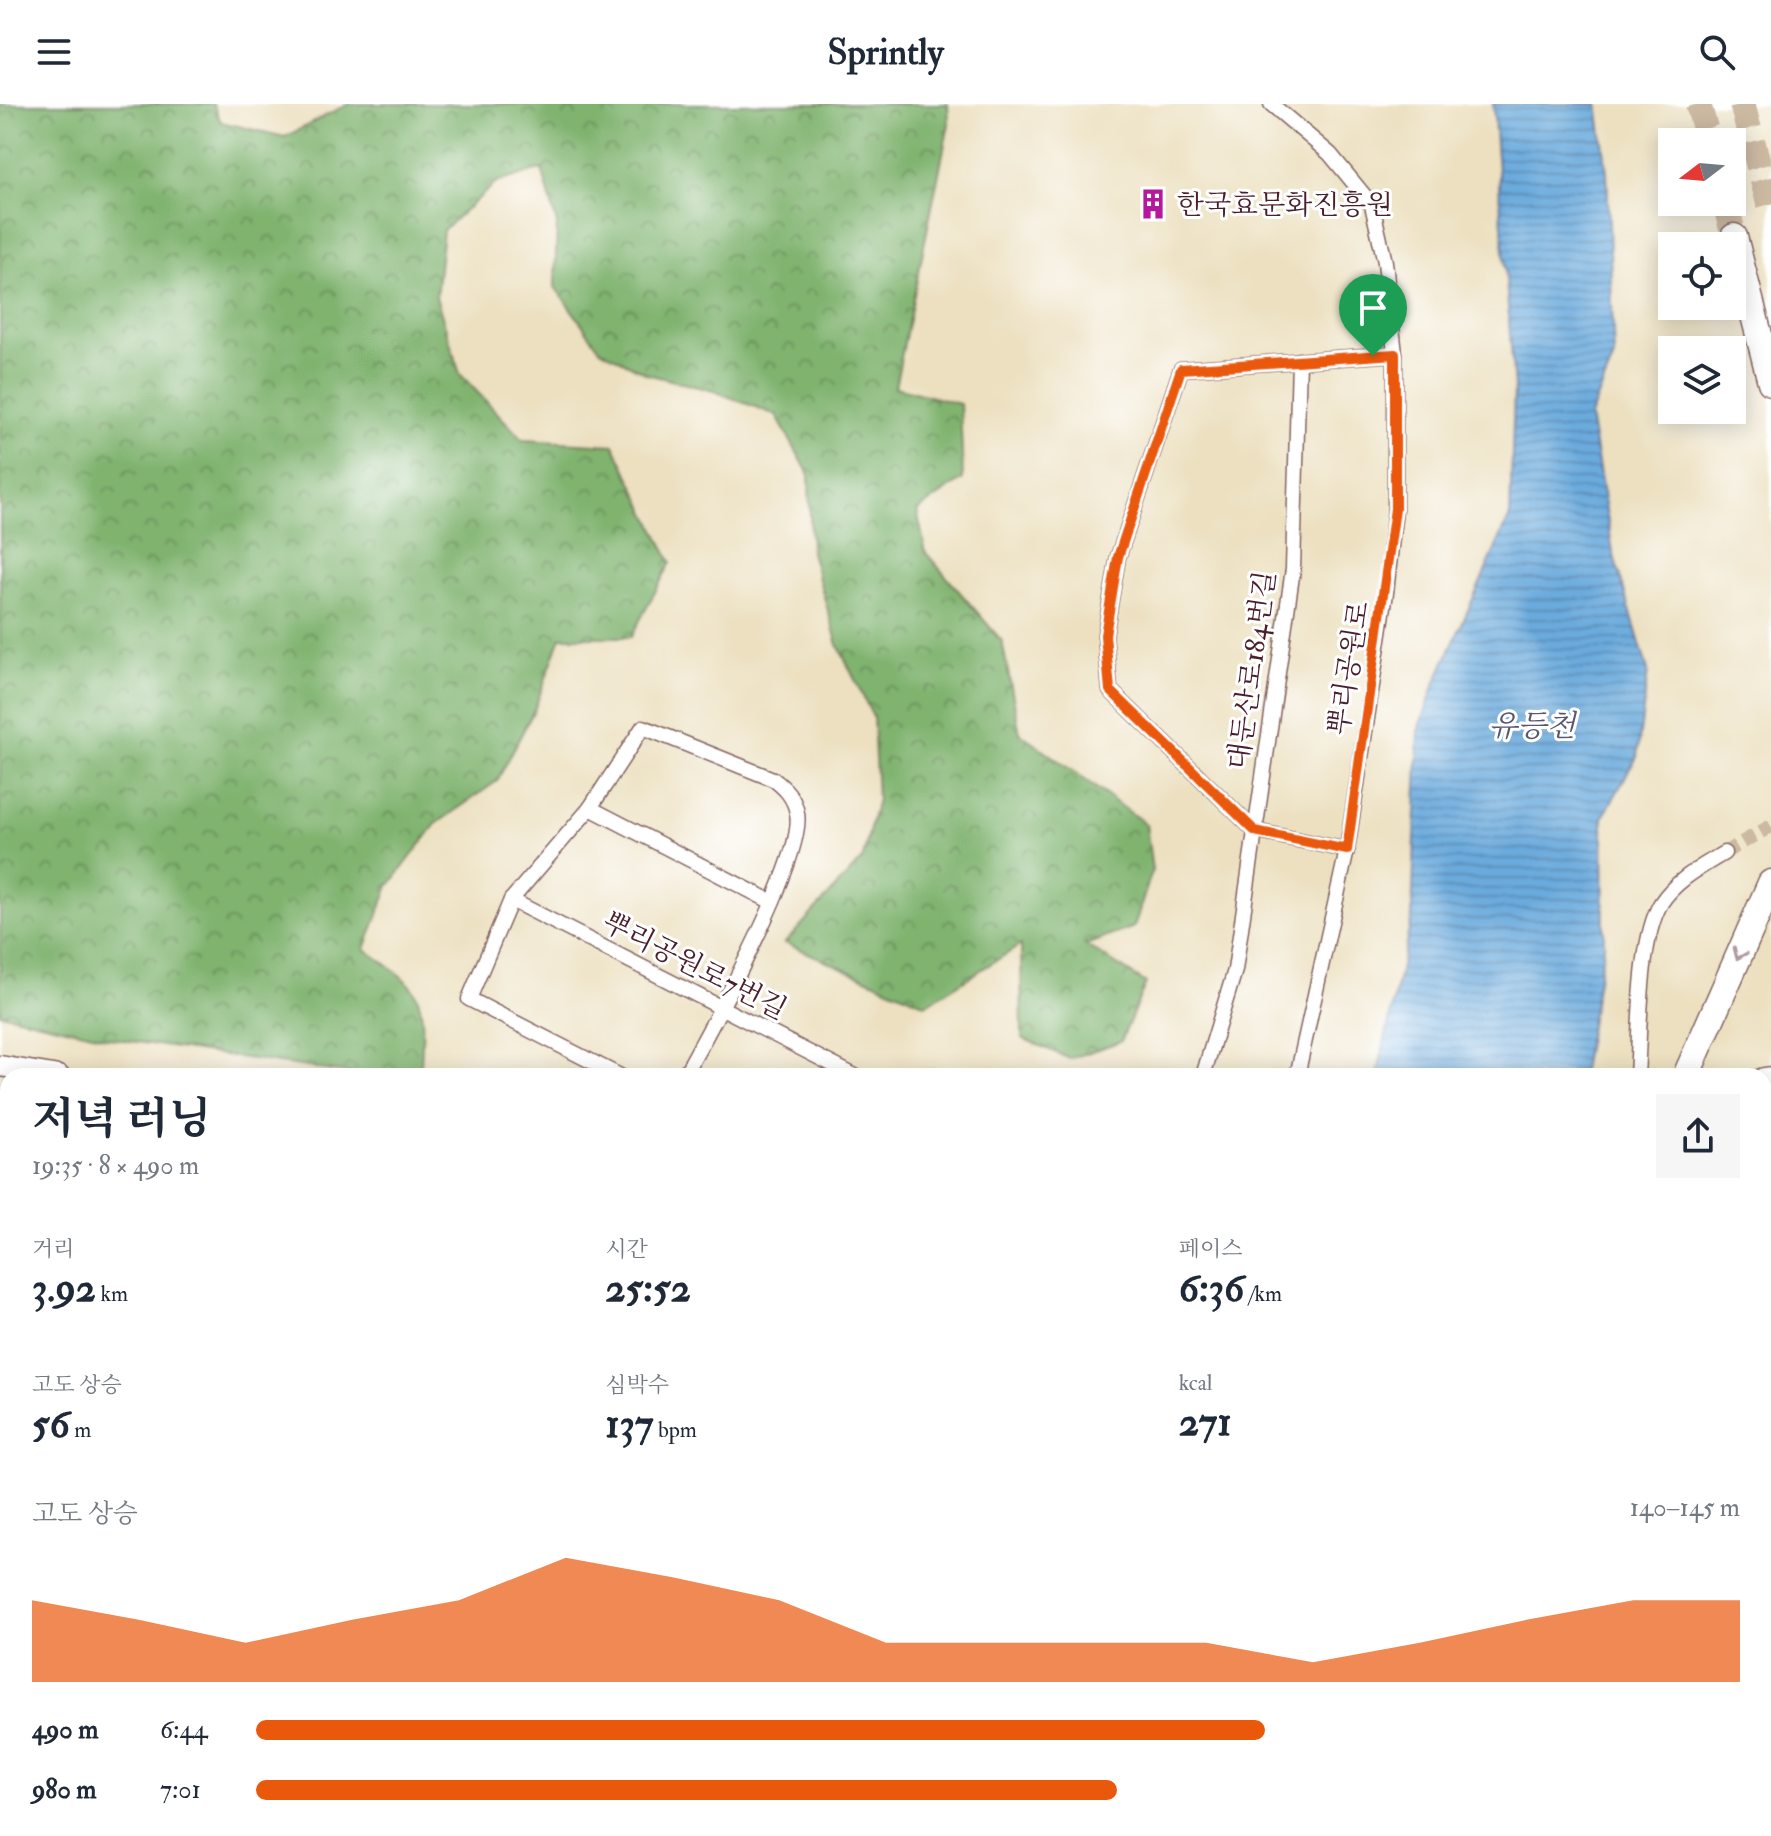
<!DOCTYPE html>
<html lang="ko">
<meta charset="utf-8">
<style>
body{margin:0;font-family:"IM FELL Double Pica","Noto Serif KR",serif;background:#f6f6f7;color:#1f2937;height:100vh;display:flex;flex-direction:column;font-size:30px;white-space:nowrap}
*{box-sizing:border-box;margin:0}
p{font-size:26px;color:#747a83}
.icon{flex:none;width:44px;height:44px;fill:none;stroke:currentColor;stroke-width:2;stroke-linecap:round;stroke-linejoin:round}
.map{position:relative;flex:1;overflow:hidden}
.details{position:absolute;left:0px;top:964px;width:1772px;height:768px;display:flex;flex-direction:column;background:#fff;border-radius:24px 24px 0 0;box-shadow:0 4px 20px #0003}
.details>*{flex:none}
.needle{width:52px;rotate:254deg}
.tools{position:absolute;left:1658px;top:24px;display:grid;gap:16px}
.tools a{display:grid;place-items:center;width:88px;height:88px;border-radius:0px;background:#fff;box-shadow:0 4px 20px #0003;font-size:40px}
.pin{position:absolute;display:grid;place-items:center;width:68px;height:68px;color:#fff;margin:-82px -34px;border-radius:50% 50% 50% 0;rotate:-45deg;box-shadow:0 0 8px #0007}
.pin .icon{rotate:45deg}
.round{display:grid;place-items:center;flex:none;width:84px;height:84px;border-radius:0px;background:#f6f6f7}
.head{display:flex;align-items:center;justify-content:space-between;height:136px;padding:0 32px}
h1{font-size:44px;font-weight:700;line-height:60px}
.stats{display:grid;grid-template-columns:repeat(3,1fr);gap:12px;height:136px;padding:8px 32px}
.stats div{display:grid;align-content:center}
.stats b{font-size:40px;font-weight:700}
.stats small{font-size:22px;font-weight:400}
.stats p{font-size:22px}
.chart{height:224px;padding:16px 32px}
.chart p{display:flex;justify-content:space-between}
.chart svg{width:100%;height:144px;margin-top:8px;fill:#ea580c;opacity:.7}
ul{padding:0 32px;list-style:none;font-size:26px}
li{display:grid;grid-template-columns:128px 96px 1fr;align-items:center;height:60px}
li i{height:20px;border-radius:10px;background:#ea580c}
header{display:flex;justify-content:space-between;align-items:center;height:104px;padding:0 32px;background:#fff;font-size:36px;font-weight:700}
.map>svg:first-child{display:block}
.forest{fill:url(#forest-crowns);stroke:#64694c;stroke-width:2}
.water{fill:url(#water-rules);stroke:#5a6484;stroke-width:2}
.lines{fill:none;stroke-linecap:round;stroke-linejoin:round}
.river{stroke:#6aaadd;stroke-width:32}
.minor-tunnel{stroke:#ccb9a2;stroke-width:14;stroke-dasharray:14 7;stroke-linecap:butt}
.motorway-tunnel{stroke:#ccb9a2;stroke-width:26;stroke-dasharray:26 13;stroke-linecap:butt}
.minor-casing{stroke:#83635f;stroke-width:17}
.secondary-casing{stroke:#83635f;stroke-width:23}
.motorway-casing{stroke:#83635f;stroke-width:29}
.minor{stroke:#fff;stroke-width:14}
.secondary{stroke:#fff;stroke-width:20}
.motorway{stroke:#fff;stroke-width:26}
.oneway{stroke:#ae9aa0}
.route-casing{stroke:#fff;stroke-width:16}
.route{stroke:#ea580c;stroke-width:10}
.labels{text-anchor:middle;stroke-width:6;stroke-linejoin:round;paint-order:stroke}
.poi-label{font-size:28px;fill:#4a1f2b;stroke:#fff;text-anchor:start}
.street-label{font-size:28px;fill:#4a1f2b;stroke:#fff}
.water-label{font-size:30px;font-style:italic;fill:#575772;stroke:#fff}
</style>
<header><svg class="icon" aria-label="menu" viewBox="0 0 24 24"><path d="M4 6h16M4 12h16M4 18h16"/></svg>Sprintly<svg class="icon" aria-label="search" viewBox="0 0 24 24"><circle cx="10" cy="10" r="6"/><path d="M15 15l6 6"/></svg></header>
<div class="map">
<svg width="1771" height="1732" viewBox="0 0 1771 1732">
<defs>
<pattern id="forest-crowns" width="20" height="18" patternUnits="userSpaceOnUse" patternTransform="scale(2)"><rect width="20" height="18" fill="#7fb36e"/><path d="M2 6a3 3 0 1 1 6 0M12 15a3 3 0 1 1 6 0" fill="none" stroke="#6a915b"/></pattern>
<pattern id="water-rules" width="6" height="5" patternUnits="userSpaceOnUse" patternTransform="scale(2)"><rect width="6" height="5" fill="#6aaadd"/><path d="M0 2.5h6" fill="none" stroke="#598ab3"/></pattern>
</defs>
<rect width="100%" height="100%" fill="#fff"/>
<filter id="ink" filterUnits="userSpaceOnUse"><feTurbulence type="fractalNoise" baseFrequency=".0125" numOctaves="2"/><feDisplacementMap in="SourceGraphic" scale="16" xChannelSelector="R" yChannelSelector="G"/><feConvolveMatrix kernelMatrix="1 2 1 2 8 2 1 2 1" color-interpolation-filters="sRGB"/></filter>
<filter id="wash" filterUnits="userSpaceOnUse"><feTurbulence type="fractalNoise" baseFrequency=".006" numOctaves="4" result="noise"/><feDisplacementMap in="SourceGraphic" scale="32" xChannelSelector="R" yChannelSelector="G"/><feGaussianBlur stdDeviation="1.8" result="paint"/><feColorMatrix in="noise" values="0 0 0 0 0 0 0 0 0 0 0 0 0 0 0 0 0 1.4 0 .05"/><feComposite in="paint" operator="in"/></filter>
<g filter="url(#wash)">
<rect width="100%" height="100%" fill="#ece0c0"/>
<!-- forest -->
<path class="forest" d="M 0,0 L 213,0 L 221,18 L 285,33 L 348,0 L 948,0 L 949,20 L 895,283 L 960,300 L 963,375 L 917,407 L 926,449 L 1002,537 L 1020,629 L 1146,720 L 1152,767 L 1134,823 L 1085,841 L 1146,879 L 1121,937 L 1070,955 L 1022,934 L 1021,841 L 926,900 L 785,839 L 863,754 L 877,695 L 873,613 L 838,541 L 811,448 L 809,370 L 776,311 L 714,287 L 647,270 L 600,245 L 555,183 L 557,120 L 542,65 L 497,78 L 443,126 L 436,193 L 460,270 L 523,336 L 614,341 L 671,458 L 631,533 L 561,533 L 534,606 L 497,677 L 436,720 L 389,782 L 365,845 C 424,887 425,889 421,962 L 394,972 L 366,972 L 110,934 L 0,909 Z"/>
<!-- water -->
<g class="water">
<polygon points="1493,0 1598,0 1607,68 1614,254 1590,312 1613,448 1648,567 1637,653 1603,713 1604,842 1581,972 1377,972 1412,812 1419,626 1434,582 1510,412 1514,284"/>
<polygon points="1027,1724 1105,1724 1101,1732 1021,1732"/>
</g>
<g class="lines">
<!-- river -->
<polyline class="river" points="1101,1732 1107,1724"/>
</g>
</g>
<g filter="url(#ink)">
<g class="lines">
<!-- minor-tunnel -->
<polyline class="minor-tunnel" points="1724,749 1771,722"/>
<!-- motorway-tunnel -->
<g class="motorway-tunnel">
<polyline points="1698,0 1709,38"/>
<polyline points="1742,0 1771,106"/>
<polyline points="1725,98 1734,133"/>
</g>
<!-- minor casing -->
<g class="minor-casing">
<g id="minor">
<polyline points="1271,0 1330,50 1372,101 1385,158 1395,250 1395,405 1386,489 1347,746 1297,972"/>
<polyline points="590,704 772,798"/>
<polyline points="1347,746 1255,727 1110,586 1105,531 1118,453 1181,265 1395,250"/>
<polyline points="511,796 855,972"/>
<path d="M 620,972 L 469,895 L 511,796 L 590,704 L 643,623 L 773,675 C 785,684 794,693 797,709 C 806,753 709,927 684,972"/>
<polyline points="1203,972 1235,866 1293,465 1299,256"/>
<path d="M 1637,972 C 1640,928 1639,835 1661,799 C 1676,776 1701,763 1724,749"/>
<polyline points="0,1067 8,1067"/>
<polyline points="0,1262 8,1266"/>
<polyline points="0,1410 8,1414"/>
<polyline points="0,1562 8,1566"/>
<polyline points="0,1708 8,1713"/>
<polyline points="30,1724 45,1732"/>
<polyline points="1570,1724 1577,1732"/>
<polyline points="155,1732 160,1724"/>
<polyline points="1401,1732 1405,1724"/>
<polyline points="1539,1732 1543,1724"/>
</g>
</g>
<!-- secondary casing -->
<g class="secondary-casing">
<g id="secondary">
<polyline points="0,962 59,972"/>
<polyline points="1764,1599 1771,1600"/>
<polyline points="300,1732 305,1724"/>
<polyline points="869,1732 877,1724"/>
</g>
</g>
<!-- motorway casing -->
<g class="motorway-casing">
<g id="motorway">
<polyline points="1734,133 1771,278"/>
<polyline points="1686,972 1771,779"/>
<polyline points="1764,977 1771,976"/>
<polyline points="1764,1278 1771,1282"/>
<polyline points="1764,1300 1771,1304"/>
</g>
</g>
<!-- minor -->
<use href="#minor" class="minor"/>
<!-- secondary -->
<use href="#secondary" class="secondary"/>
<!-- motorway -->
<use href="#motorway" class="motorway"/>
</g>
<!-- one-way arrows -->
<defs><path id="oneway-chevron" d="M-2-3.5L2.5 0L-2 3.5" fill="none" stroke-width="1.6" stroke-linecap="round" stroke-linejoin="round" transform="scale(2)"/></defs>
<use class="oneway" href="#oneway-chevron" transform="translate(1739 850) rotate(114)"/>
</g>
<g class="lines" filter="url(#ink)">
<!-- route casing -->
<g class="route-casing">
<polygon id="route" points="1395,250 1395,405 1347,746 1255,727 1110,586 1105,531 1118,453 1181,265"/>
</g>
<!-- route -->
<use href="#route" class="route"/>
</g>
<!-- icons -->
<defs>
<g id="building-bare" transform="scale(2.4)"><path d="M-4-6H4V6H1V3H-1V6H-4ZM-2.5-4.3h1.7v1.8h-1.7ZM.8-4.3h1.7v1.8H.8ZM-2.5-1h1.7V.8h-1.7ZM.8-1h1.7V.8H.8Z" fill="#b5179e" stroke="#fff" stroke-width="2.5" paint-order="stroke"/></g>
</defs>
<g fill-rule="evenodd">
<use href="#building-bare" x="1153" y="100"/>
</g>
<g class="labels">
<!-- poi labels -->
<g class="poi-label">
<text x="1177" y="110">한국효문화진흥원</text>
</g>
<!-- street labels -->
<g class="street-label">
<text transform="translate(1348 564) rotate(-81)" y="10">뿌리공원로</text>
<text transform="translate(1251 566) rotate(-82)" y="10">대둔산로184번길</text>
<text transform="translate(695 861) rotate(27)" y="10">뿌리공원로7번길</text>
</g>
<!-- water labels -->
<g class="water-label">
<text x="1532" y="632">유등천</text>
</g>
</g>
</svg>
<div class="tools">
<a><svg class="needle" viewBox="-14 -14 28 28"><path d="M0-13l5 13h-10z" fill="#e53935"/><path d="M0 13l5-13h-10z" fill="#747a83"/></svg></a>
<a><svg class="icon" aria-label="locate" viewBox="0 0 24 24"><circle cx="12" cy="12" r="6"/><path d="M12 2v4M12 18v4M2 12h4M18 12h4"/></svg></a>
<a><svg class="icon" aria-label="layers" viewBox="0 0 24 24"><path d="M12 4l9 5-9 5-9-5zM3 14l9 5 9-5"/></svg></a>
</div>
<div class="pin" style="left:1373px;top:252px;background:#1e9e55"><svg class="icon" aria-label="arrive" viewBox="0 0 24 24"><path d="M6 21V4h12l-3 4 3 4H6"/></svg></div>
<section class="details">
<div class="head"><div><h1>저녁 러닝</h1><p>19:35 · 8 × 490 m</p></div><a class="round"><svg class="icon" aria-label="share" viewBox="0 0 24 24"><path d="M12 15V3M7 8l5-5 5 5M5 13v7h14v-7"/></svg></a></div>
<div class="stats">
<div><p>거리</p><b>3.92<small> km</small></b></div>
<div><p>시간</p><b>25:52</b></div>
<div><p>페이스</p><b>6:36<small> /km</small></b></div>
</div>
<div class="stats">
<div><p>고도 상승</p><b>56<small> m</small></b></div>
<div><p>심박수</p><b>137<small> bpm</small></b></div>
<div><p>kcal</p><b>271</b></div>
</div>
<div class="chart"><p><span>고도 상승</span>140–145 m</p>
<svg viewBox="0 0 160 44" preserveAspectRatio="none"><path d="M0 44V19L10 25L20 32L30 25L40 19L50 6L60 12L70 19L80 32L90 32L100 32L110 32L120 38L130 32L140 25L150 19L160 19V44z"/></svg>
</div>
<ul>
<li><b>490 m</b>6:44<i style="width:68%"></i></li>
<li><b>980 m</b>7:01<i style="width:58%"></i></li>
</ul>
</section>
</div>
